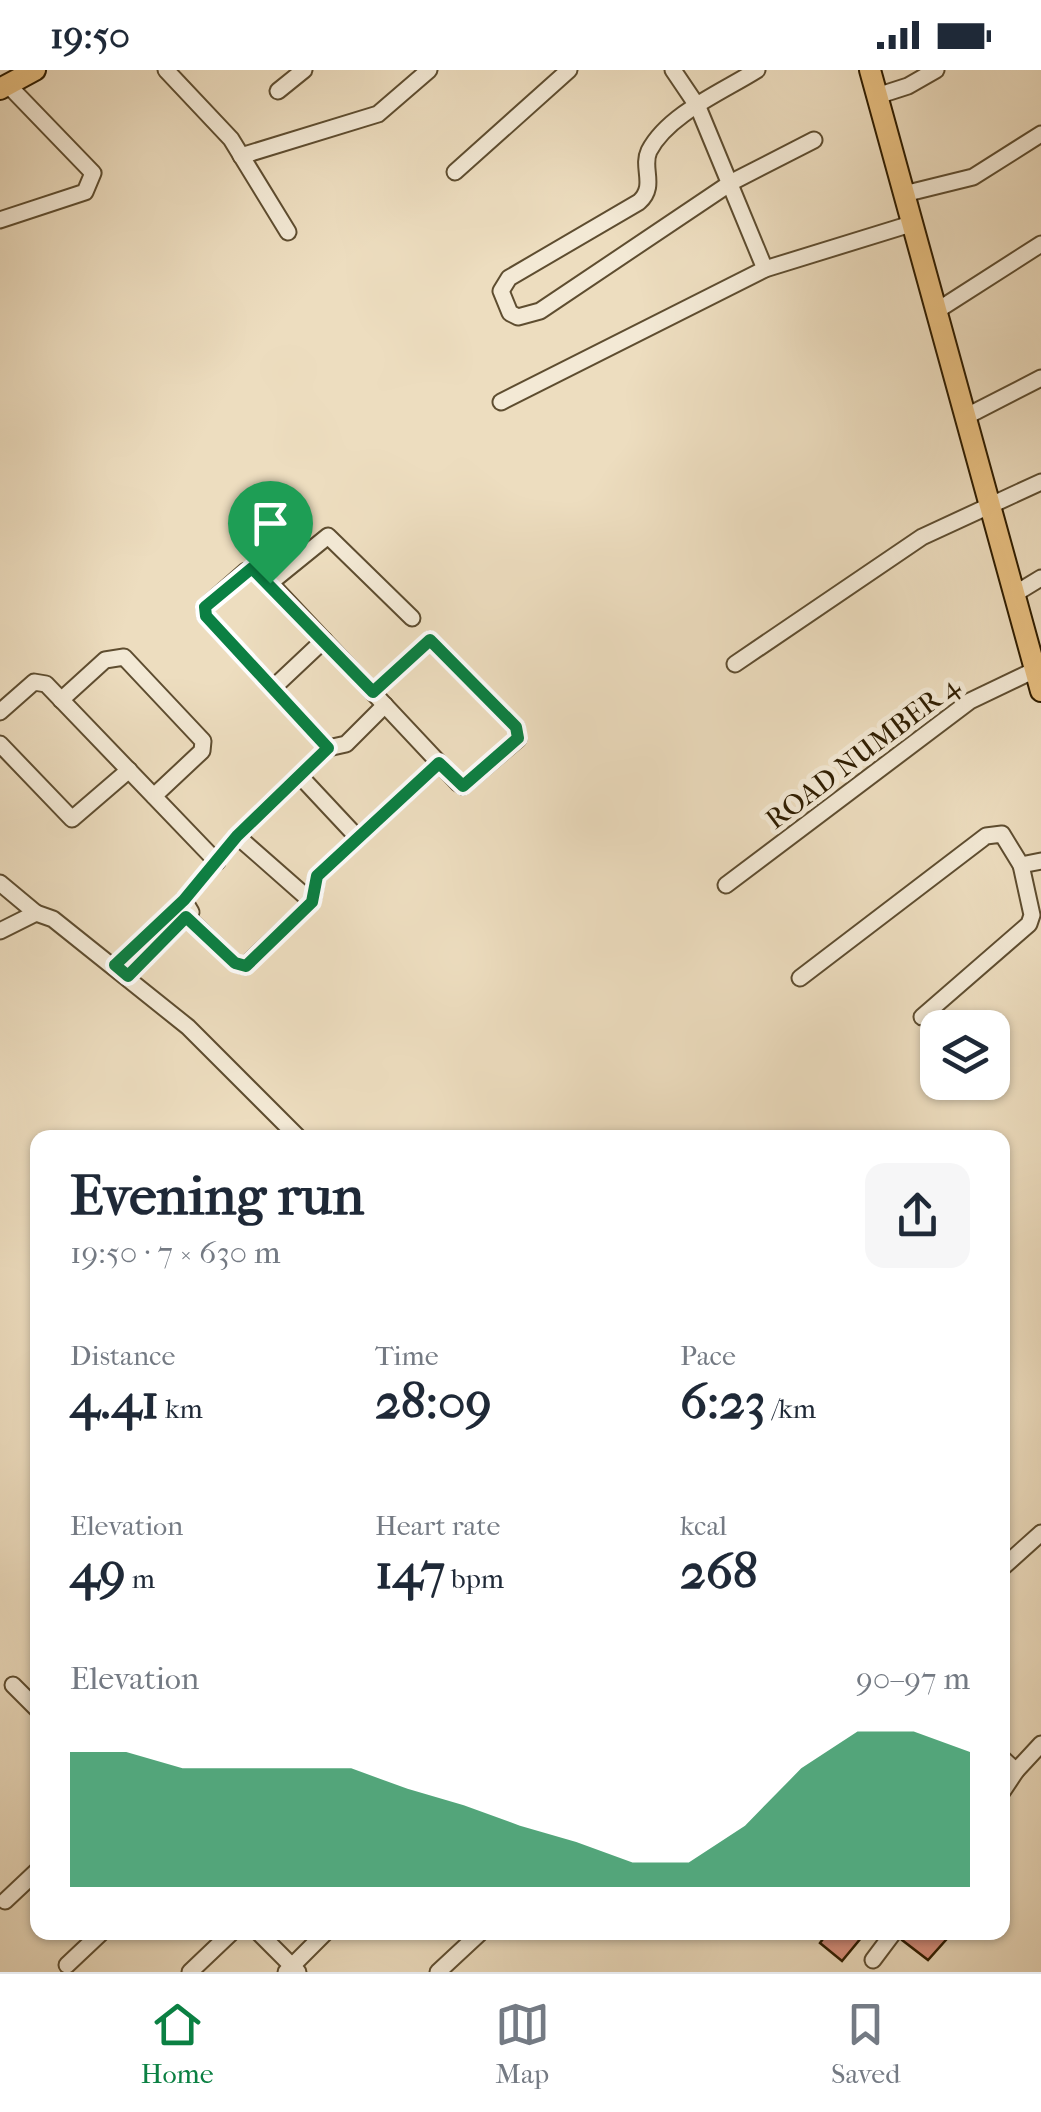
<!DOCTYPE html>
<meta charset="utf-8">
<style>
body{margin:0;font-family:"IM FELL French Canon",serif;background:#f6f6f7;color:#1f2937;height:100vh;display:flex;flex-direction:column;font-size:38px;white-space:nowrap}
*{box-sizing:border-box;margin:0}
p{font-size:32px;color:#747a83}
.icon{flex:none;width:55px;height:55px;fill:none;stroke:currentColor;stroke-width:2;stroke-linecap:round;stroke-linejoin:round}
.map{position:relative;flex:1;overflow:hidden}
.drawer{position:absolute;left:30px;top:1060px;width:980px;height:810px;display:flex;flex-direction:column;background:#fff;border-radius:20px;box-shadow:0 2px 8px #0004}
.drawer>*{flex:none}
.fabs{position:absolute;left:920px;top:940px;display:grid;gap:20px}
.fabs a{display:grid;place-items:center;width:90px;height:90px;border-radius:20px;background:#fff;box-shadow:0 2px 8px #0004;font-size:50px}
.pin{position:absolute;display:grid;place-items:center;width:85px;height:85px;color:#fff;margin:-102px -42px;border-radius:50% 50% 50% 0;rotate:-45deg;box-shadow:0 0 10px #0007}
.pin .icon{rotate:45deg}
.round{display:grid;place-items:center;flex:none;width:105px;height:105px;border-radius:20px;background:#f6f6f7}
.overview{display:flex;align-items:center;justify-content:space-between;height:170px;padding:0 40px}
h1{font-size:55px;font-weight:700;line-height:75px}
.metrics{display:grid;grid-template-columns:repeat(3,1fr);gap:15px;height:170px;padding:10px 40px}
.metrics div{display:grid;align-content:center}
.metrics b{font-size:50px;font-weight:700}
.metrics small{font-size:28px;font-weight:400}
.metrics p{font-size:28px}
.chart{height:280px;padding:20px 40px}
.chart p{display:flex;justify-content:space-between}
.chart svg{width:100%;height:180px;margin-top:10px;fill:#0b8043;opacity:.7}
.status{display:flex;justify-content:space-between;align-items:center;height:70px;padding:0 50px;background:#fff;direction:ltr}
.status svg{height:28px;fill:currentColor}
.tab-bar{display:flex;justify-content:space-around;align-items:center;height:140px;border-top:2px solid #e0e1e3;background:#fff;font-size:28px;color:#747a83}
.tab-bar a{display:grid;justify-items:center;gap:5px}
.tab-bar .selected{color:#0b8043}
.map>svg:first-child{display:block}
.building{fill:#d9907e;stroke:#2f1d00;stroke-width:2.5}
.lines{fill:none;stroke-linecap:round;stroke-linejoin:round}
.minor-casing{stroke:#5e4d30;stroke-width:19}
.major-casing{stroke:#2f1d00;stroke-width:24}
.minor{stroke:#f3e9d5;stroke-width:15}
.major{stroke:#e6be80;stroke-width:20}
.route-casing{stroke:#fff;stroke-width:20}
.route{stroke:#0b8043;stroke-width:12}
.labels{text-anchor:middle;stroke-width:10;stroke-linejoin:round;paint-order:stroke}
.street-label{font-size:28px;fill:#2f1d00;stroke:#f3e9d5}
</style>
<div class="status"><b>19:50</b><svg viewBox="0 0 49 12"><path d="M0 12V9h3v3zM5 12V6h3v6zM10 12V3h3v9zM15 12V0h3v12zM26 1h20v11H26zM47 4h2v5h-2z"/></svg></div>
<div class="map">
<svg width="1041" height="1902" viewBox="0 0 1041 1902">
<rect width="100%" height="100%" fill="#edddbf"/>
<filter id="stains"><feTurbulence type="fractalNoise" baseFrequency=".002" numOctaves="4"/><feColorMatrix values="0 0 0 0 .2 0 0 0 0 .09 0 0 0 0 .02 0 0 0 .5 -.17"/></filter>
<radialGradient id="worn" r=".72"><stop offset=".6" stop-color="#630" stop-opacity="0"/><stop offset="1" stop-color="#630" stop-opacity=".3"/></radialGradient>
<!-- building -->
<g class="building">
<polygon points="828,1862 866,1862 842,1891 820,1873"/>
<polygon points="905,1862 953,1862 928,1890 902,1870"/>
</g>
<g class="lines">
<!-- minor casing -->
<g class="minor-casing">
<g id="minor">
<polyline points="166,0 231,69 288,162"/>
<polyline points="673,0 698,37 765,199"/>
<path d="M 757,0 C 724,21 668,44 649,81 C 641,98 657,116 639,132 L 509,208 L 501,221 L 510,243 L 518,247 L 540,241 L 732,112 L 814,70"/>
<polyline points="278,21 304,0"/>
<polyline points="877,26 908,16 936,0"/>
<polyline points="241,86 378,44 429,0"/>
<polyline points="455,102 569,0"/>
<polyline points="904,124 973,107 1041,64"/>
<polyline points="0,150 85,122 93,103 9,16"/>
<polyline points="938,240 1041,174"/>
<polyline points="501,332 765,199 914,153"/>
<polyline points="967,346 1041,308"/>
<polyline points="270,513 328,466 412,548"/>
<polyline points="1013,525 1041,508"/>
<polyline points="735,594 922,467 1041,412"/>
<polyline points="273,618 324,570"/>
<polyline points="61,630 105,590 124,587 203,671 202,681 154,726"/>
<polyline points="0,642 34,612 46,614 217,792"/>
<polyline points="0,674 72,749 129,700"/>
<polyline points="328,678 206,546 205,537 246,501 258,500 458,713 463,716 518,669 516,657 430,570 373,622"/>
<polyline points="300,706 358,768"/>
<polyline points="237,766 312,832"/>
<polyline points="0,813 36,843"/>
<polyline points="726,815 970,631 1041,597"/>
<polyline points="184,830 237,766 328,678 346,674 385,635"/>
<polyline points="187,847 235,893 245,896 312,832 317,806 439,693"/>
<polyline points="0,861 36,843 53,849 188,957 299,1068"/>
<polyline points="115,895 184,830 191,842 128,906"/>
<polyline points="800,908 986,766 1002,764 1021,795 1041,791"/>
<polyline points="922,947 1029,854 1032,845 1021,795"/>
<polyline points="1002,1498 1041,1463"/>
<polyline points="13,1615 38,1640"/>
<polyline points="1002,1688 1016,1701 1041,1674"/>
<polyline points="1002,1722 1016,1701"/>
<polyline points="5,1831 38,1800"/>
<polyline points="258,1862 298,1902"/>
<polyline points="873,1890 894,1862"/>
<polyline points="67,1895 102,1862"/>
<polyline points="190,1902 232,1862"/>
<polyline points="286,1902 326,1862"/>
<polyline points="438,1902 481,1862"/>
</g>
</g>
<!-- major casing -->
<g class="major-casing">
<g id="major">
<polyline points="870,0 1041,621"/>
<polyline points="0,19 35,0"/>
</g>
</g>
<!-- minor -->
<use href="#minor" class="minor"/>
<!-- major -->
<use href="#major" class="major"/>
</g>
<g class="lines">
<!-- route casing -->
<g class="route-casing">
<polygon id="route" points="252,498 373,622 430,570 516,657 518,668 463,716 439,693 317,806 312,832 246,896 235,893 186,847 128,906 115,895 184,830 237,766 328,678 206,546 205,537"/>
</g>
<!-- route -->
<use href="#route" class="route"/>
</g>
<g class="labels">
<!-- street labels -->
<g class="street-label">
<text transform="translate(862 682) rotate(-37)" y="10">ROAD NUMBER 4</text>
</g>
</g>
<rect width="100%" height="100%" filter="url(#stains)"/>
<rect width="100%" height="100%" fill="url(#worn)"/>
</svg>
<div class="fabs">
<a><svg class="icon" aria-label="layers" viewBox="0 0 24 24"><path d="M12 4l9 5-9 5-9-5zM3 14l9 5 9-5"/></svg></a>
</div>
<div class="pin" style="left:270px;top:513px;background:#1e9e55"><svg class="icon" aria-label="arrive" viewBox="0 0 24 24"><path d="M6 21V4h12l-3 4 3 4H6"/></svg></div>
<section class="drawer">
<div class="overview"><div><h1>Evening run</h1><p>19:50 · 7 × 630 m</p></div><a class="round"><svg class="icon" aria-label="share" viewBox="0 0 24 24"><path d="M12 15V3M7 8l5-5 5 5M5 13v7h14v-7"/></svg></a></div>
<div class="metrics">
<div><p>Distance</p><b>4.41<small> km</small></b></div>
<div><p>Time</p><b>28:09</b></div>
<div><p>Pace</p><b>6:23<small> /km</small></b></div>
</div>
<div class="metrics">
<div><p>Elevation</p><b>49<small> m</small></b></div>
<div><p>Heart rate</p><b>147<small> bpm</small></b></div>
<div><p>kcal</p><b>268</b></div>
</div>
<div class="chart"><p><span>Elevation</span>90–97 m</p>
<svg viewBox="0 0 160 44" preserveAspectRatio="none"><path d="M0 44V11L10 11L20 15L30 15L40 15L50 15L60 20L70 24L80 29L90 33L100 38L110 38L120 29L130 15L140 6L150 6L160 11V44z"/></svg>
</div>
</section>
</div>
<nav class="tab-bar">
<a class="selected"><svg class="icon" aria-label="home" viewBox="0 0 24 24"><path d="M3 11l9-7 9 7M6 9v11h12V9"/></svg>Home</a>
<a><svg class="icon" aria-label="map" viewBox="0 0 24 24"><path d="M3 6l6-2 6 2 6-2v14l-6 2-6-2-6 2zM9 4v14M15 6v14"/></svg>Map</a>
<a><svg class="icon" aria-label="saved" viewBox="0 0 24 24"><path d="M7 4h10v16l-5-4-5 4z"/></svg>Saved</a>
</nav>
